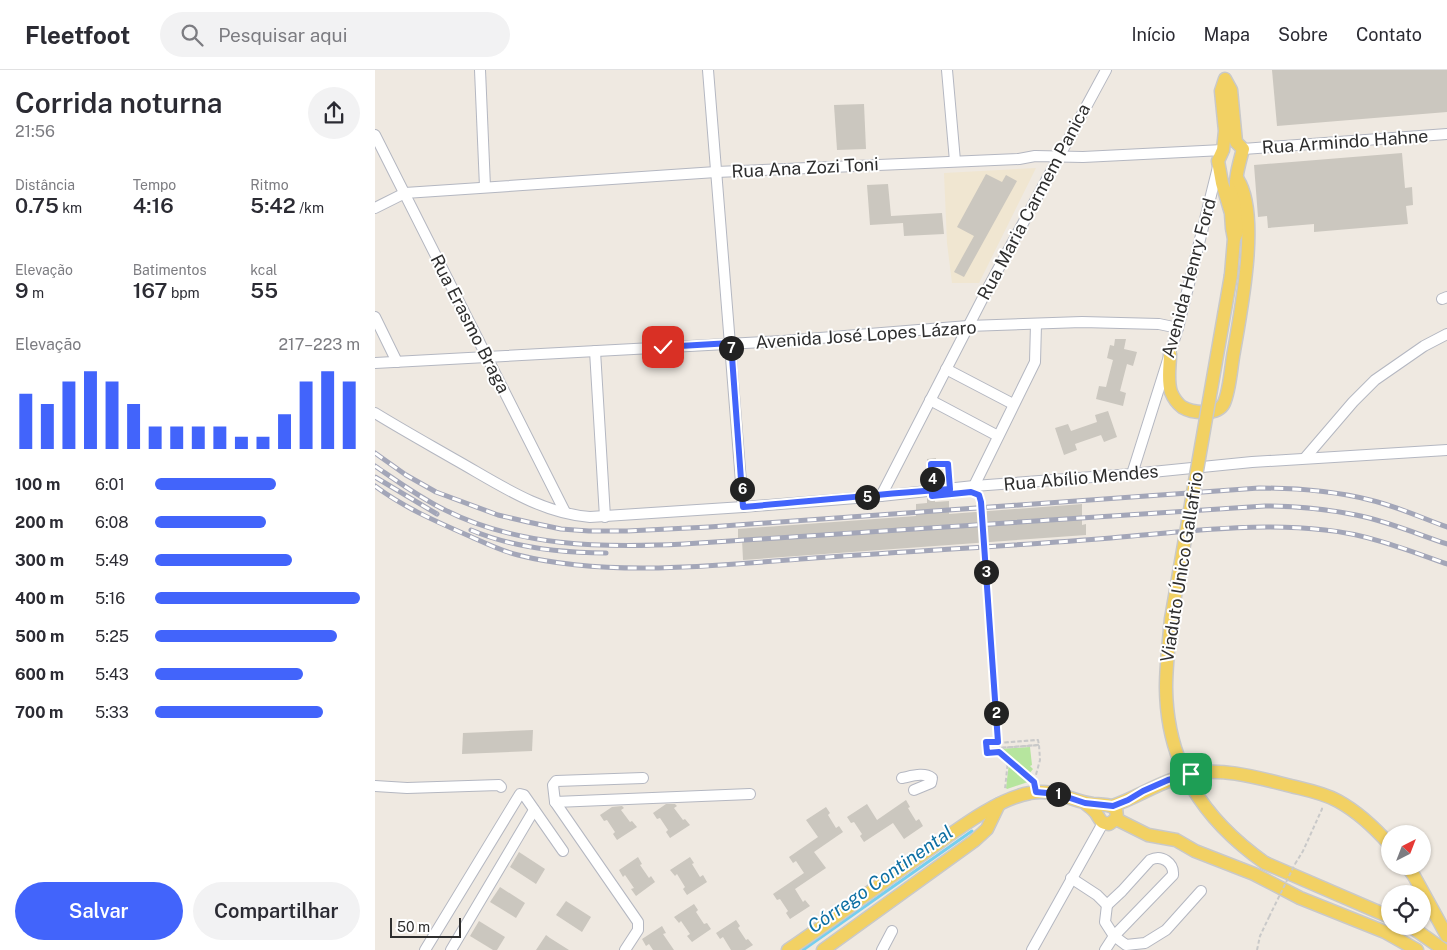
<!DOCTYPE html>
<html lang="pt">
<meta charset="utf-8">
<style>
body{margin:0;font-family:"Public Sans",sans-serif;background:#f2f2f3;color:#2b2b33;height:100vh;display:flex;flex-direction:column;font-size:19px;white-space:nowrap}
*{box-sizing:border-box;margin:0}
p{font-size:16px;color:#7c7c81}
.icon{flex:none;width:28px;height:28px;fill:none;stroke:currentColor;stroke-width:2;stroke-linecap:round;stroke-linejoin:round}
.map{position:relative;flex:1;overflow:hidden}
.side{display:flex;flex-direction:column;background:#fff;width:375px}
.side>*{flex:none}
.needle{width:32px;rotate:42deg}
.buttons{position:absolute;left:1006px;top:755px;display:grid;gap:10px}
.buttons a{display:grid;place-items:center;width:50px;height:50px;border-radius:50%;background:#fff;box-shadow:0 1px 4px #0004;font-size:25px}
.scale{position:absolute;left:15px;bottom:12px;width:71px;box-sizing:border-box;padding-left:5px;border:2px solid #2e2e2e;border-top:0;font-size:14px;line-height:18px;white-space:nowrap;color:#2e2e2e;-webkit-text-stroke:4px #fff;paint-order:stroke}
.pin{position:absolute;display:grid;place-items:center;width:42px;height:42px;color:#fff;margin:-21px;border-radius:10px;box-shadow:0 2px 8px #0006}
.km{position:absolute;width:25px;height:25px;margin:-12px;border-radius:50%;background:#222;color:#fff;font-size:14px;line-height:25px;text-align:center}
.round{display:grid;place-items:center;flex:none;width:52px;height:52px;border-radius:26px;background:#f2f2f3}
.overview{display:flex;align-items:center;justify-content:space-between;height:85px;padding:0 15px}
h1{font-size:28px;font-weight:600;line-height:38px}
.stats{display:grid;grid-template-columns:repeat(3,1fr);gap:8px;height:85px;padding:5px 15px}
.stats div{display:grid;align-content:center}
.stats b{font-size:21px;font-weight:600}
.stats small{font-size:14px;font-weight:400}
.stats p{font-size:14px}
.chart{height:140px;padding:10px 15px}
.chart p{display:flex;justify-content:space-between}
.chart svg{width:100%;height:90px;margin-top:5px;stroke:#4264fb;stroke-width:6}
.primary-button{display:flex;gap:10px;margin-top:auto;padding:10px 15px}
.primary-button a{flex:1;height:58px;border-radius:30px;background:#4264fb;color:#fff;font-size:20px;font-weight:600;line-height:58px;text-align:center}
.primary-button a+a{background:#f2f2f3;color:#2b2b33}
ul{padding:0 15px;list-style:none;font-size:16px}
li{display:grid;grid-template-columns:80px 60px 1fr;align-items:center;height:38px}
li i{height:12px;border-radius:6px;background:#4264fb}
header{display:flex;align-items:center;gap:30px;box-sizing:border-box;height:70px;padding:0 25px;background:#fff;border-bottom:1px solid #e1e1e2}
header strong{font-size:24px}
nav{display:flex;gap:28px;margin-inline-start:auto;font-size:18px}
.search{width:350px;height:45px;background:#f2f2f3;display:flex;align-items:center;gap:12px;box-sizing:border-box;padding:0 18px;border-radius:28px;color:#7c7c81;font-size:19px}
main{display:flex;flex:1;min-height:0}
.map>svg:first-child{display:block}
.education{fill:#f0e6d1}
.green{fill:#b6e59e}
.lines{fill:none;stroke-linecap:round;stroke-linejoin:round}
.stream{stroke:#75cff0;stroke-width:3}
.building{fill:#cbc7bf}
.minor-casing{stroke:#b4b7c1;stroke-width:12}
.major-casing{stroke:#c9c9c9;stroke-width:15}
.path{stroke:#c9c9c9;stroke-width:2;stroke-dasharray:4 2.5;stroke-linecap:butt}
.minor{stroke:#fff;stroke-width:10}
.major{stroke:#f2d163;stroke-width:12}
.rail-casing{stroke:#a3a6b8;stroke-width:5}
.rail{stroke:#fff;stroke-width:3;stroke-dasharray:9;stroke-linecap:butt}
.major-bridge-casing{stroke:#c9c9c9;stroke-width:15;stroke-linecap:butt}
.path-bridge{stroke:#c9c9c9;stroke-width:2;stroke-dasharray:4 2.5;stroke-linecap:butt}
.major-bridge{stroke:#f2d163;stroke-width:12}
.route-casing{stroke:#fff;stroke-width:10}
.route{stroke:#4264fb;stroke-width:6}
.labels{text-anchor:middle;stroke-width:4;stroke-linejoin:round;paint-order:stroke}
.street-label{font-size:18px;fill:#2e2e2e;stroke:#fff}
.water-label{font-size:19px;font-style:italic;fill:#0d6fa3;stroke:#fff}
</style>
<header>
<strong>Fleetfoot</strong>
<div class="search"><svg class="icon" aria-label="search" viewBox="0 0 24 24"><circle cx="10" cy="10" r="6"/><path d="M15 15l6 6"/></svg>Pesquisar aqui</div>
<nav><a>Início</a><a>Mapa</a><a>Sobre</a><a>Contato</a></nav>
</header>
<main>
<section class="side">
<div class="overview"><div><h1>Corrida noturna</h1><p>21:56</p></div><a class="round"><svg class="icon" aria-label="share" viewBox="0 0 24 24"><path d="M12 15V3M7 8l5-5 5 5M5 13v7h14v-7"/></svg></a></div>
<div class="stats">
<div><p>Distância</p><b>0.75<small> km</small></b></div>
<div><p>Tempo</p><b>4:16</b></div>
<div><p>Ritmo</p><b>5:42<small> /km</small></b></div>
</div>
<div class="stats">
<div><p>Elevação</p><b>9<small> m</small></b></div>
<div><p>Batimentos</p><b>167<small> bpm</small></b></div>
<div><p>kcal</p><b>55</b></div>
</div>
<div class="chart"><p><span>Elevação</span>217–223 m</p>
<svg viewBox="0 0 160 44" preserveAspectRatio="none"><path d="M5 44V17M15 44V22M25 44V11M35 44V6M45 44V11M55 44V22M65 44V33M75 44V33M85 44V33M95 44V33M105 44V38M115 44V38M125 44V27M135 44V11M145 44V6M155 44V11"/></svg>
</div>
<ul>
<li><b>100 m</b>6:01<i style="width:59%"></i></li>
<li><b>200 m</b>6:08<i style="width:54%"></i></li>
<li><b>300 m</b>5:49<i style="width:67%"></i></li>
<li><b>400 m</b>5:16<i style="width:100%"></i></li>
<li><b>500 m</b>5:25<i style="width:89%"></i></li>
<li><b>600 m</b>5:43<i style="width:72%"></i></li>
<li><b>700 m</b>5:33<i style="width:82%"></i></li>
</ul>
<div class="primary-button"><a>Salvar</a><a>Compartilhar</a></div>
</section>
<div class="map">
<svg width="1072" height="880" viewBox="0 0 1072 880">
<rect width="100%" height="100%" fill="#efe9e1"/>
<!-- education -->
<polygon class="education" points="661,98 604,213 577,213 572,173 569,103"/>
<!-- green -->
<g class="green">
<polygon points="655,677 657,695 655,696 658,699 654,704 623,679"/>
<polygon points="634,693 654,709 653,712 632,719 631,718"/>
</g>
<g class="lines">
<!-- stream -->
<polyline class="stream" points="428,880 597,761"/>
</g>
<!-- building -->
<g class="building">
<polygon points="897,0 1072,0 1072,42 902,56"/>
<polygon points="489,34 491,79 462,80 459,35"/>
<polygon points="1027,83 1030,118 1037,117 1038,135 1031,136 1033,154 939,162 939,154 893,158 892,146 883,147 879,95"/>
<polygon points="611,104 627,112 631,105 642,111 589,207 579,202 599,166 582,157"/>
<polygon points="513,114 516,146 567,143 569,164 529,166 528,153 495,155 492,115"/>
<polygon points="740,269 751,269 749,279 762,282 758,296 752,294 745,321 751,323 748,336 721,329 724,316 731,317 738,290 732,288 735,275 739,276"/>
<polygon points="733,341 742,367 729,372 726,365 700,374 702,380 689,385 680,358 693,354 696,361 722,352 720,345"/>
<polygon points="561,388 560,413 552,414 552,389"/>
<polygon points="560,427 560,432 574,431 574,444 707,434 707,455 711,454 711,465 368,490 367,469 363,470 363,459 541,446 541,434 552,433 552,428"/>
<polygon points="158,660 157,681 87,684 88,663"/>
<polygon points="531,730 535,737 533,738 541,751 544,749 548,756 529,769 518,753 489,772 485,766 487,764 479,752 476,753 472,747 492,734 502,750"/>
<polygon points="291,734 300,734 302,736 299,738 308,750 310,749 315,755 295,768 291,762 293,760 285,748 282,749 278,743"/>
<polygon points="247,736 249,738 246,740 255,752 257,751 262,757 242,770 238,764 240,762 232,750 229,751 225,745 237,737"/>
<polygon points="451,737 455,743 453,745 461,758 464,756 468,762 439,782 451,798 420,819 428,832 430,830 435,836 415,849 411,843 413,841 405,829 402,830 398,824 429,803 421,791 418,793 414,787 443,767 431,750"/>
<polygon points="144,782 170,799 161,814 135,797"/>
<polygon points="263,787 267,794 265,795 274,808 276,806 280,812 261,826 256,819 259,818 250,805 248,807 244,800"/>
<polygon points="315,787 319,793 317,794 325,807 328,805 332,812 312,825 308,819 310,817 302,804 300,806 295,800"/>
<polygon points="125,817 150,833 141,848 115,832"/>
<polygon points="191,831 216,847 207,862 181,845"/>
<polygon points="319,834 323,840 321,842 329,854 332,853 336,859 317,872 312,866 315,864 306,851 304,853 299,847"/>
<polygon points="361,850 365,856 363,858 371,870 373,869 378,875 370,880 356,880 348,867 345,869 341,863"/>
<polygon points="104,851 130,867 122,880 118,880 95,866"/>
<polygon points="287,856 291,863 288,864 299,880 278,880 274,874 271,876 267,869"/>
<polygon points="171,865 175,868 194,880 161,880"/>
</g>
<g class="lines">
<!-- minor casing -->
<g class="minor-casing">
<g id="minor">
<polyline points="105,0 110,117"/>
<polyline points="333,0 368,437"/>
<polyline points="572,0 580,91"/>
<polyline points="0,65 190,442"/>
<polyline points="868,79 1072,64"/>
<polyline points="0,138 30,123 341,102 644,89 660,86 708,87 848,80"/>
<polyline points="1067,229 1072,227"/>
<polyline points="0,247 22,292"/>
<polyline points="220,281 230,447"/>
<polyline points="0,293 408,271 593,256 707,252 784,254 803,258"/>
<polyline points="571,299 638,334"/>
<polyline points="555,330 623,366"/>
<path d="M 0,343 C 26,359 53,374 79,389 C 122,413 164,443 215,447 L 368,437 L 506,426 L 599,416 L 757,404 L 877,392 L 1072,380"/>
<polyline points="930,388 978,332 1000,310 1049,276 1072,264"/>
<polyline points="757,404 803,258 843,97"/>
<polyline points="599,416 660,292 661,254"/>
<polyline points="506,426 614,216 731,0"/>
<polyline points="268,708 181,711 178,715 180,732 375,724"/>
<path d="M 527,708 C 537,706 549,702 557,708 L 556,713 L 539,720"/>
<polyline points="0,716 32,718 124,715 126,717"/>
<polyline points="180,732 263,852 263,860 250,880"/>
<path d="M 696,808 L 722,825 L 732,835 L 747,821 L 775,790 C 787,784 799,793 798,805 L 739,866 L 751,875 L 770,873 L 791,860 L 826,821"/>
<polyline points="50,880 145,724 149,725 188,781"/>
<polyline points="76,880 159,740"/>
<polyline points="507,880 517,861"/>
<polyline points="657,880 728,753"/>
<polyline points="730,880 739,866 730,852 732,835"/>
</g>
</g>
<!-- major casing -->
<g class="major-casing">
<g id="major">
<path d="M 856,205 L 859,169 L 857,158 L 856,143 L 847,113 L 843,91 L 848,80 L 850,61 L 846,21 L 850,9 L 856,20 L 861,72 L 868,79 C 864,94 859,111 861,126 C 862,142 867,155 859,169"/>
<path d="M 795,284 C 795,296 792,310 796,322 C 798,327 802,333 807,337 C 817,343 843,346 849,333 C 855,320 856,296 859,281 C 866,240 885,145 863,110"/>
<path d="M 737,736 C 764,727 787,710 815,704 C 848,697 884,708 916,716 C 932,720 949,723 963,731 C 983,742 1000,758 1015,775"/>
<polyline points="741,749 773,765 801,770 820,781 879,804 925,828 1010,862 1042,880"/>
<polyline points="890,793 1015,847"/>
<polyline points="1032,796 1039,806 1072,866"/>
<polyline points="1035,856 1069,880"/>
<path d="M 413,880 C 463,846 512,809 562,774 C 587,756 625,728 655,723 C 680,718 696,731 718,734 C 729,735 745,733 741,749 L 734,754 C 725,753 725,749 721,743 C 718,739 713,736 710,733"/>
<polyline points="448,880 599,771 612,759 624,734"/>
</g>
</g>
<!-- path -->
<g class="path">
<polyline points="556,394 573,393 574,409"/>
<polyline points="623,672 611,672 612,683 624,682 633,690 630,719"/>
<polyline points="623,673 624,678 664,675 665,690 659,712"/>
<polyline points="633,690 658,712"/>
<polyline points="920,794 928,781 947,739 947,736"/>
<polyline points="882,880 885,866 894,847"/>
</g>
<!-- minor -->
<use href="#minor" class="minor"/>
<!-- major -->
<use href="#major" class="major"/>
<!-- rail casing -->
<g class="rail-casing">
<g id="rail">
<path d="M 0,383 L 31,405 L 61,422 L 123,445 L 153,452 L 186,459 L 214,461 L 252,461 L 334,457 L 884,418 C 921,418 959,421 995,430 C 1021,436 1047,448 1072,457"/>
<path d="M 0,396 C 22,411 44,427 68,439 C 142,477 227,478 309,474 L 890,436 C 920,436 951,439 981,445 C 1012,451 1042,464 1072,474"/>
<polyline points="0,407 62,444"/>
<path d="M 0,416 C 28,437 60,451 92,465 C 108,472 126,481 143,485 C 234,508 346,495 439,488 C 538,481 637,476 736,468 C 807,462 879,452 950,460 C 992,464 1033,480 1072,494"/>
<path d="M 96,460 C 139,478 186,483 231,483"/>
</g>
</g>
<!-- rail -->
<use href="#rail" class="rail"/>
<!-- major-bridge casing -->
<g class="major-bridge-casing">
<path id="major-bridge" d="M 856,205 L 796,549 C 794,572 791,595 791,618 C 792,695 828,749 890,793"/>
</g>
<!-- path-bridge -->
<g class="path-bridge">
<polyline points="556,394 557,426 598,422 604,425 607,432 623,678 664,675 663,670 623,673 624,678 664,675 663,670 623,673"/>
<polyline points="894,847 920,794"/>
</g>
<!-- major-bridge -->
<use href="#major-bridge" class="major-bridge"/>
</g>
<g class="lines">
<!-- route casing -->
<g class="route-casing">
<path id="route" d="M 288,277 L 356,273 L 368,437 C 437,431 506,424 575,419 L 573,394 L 556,394 L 557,426 L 596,422 L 604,425 L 606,432 L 623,672 L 611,672 L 612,683 L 624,682 L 659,712 L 661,722 L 683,724 L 710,733 L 738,736 L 753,730 L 768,721 L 793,710 L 816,704"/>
</g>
<!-- route -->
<use href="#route" class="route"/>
</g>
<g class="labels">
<!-- street labels -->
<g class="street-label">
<text transform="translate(970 72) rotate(-4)" y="6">Rua Armindo Hahne</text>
<text transform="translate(430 98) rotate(-3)" y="6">Rua Ana Zozi Toni</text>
<text transform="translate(659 132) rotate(-62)" y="6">Rua Maria Carmem Panica</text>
<text transform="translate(814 208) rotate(-75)" y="6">Avenida Henry Ford</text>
<text transform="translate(95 254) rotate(63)" y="6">Rua Erasmo Braga</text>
<text transform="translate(491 265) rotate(-4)" y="6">Avenida José Lopes Lázaro</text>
<text transform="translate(706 408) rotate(-5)" y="6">Rua Abílio Mendes</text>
<text transform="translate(807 497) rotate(-81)" y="6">Viaduto Único Gallafrio</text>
</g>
<!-- water labels -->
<g class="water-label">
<text transform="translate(505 809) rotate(-35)" y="7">Córrego Continental</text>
</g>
</g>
</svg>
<div class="buttons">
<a><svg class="needle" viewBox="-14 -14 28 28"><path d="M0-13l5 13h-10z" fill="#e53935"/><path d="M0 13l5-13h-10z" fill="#7c7c81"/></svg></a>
<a><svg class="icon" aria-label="locate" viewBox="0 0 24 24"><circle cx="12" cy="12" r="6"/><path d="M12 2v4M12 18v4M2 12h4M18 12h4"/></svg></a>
</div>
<div class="scale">50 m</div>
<div class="pin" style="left:816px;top:704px;background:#1e9e55"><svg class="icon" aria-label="arrive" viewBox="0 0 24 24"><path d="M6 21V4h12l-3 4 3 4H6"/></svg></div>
<div class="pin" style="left:288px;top:277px;background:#d93025"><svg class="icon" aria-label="check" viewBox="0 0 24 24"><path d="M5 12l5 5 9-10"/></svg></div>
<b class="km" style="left:683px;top:724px">1</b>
<b class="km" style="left:621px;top:643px">2</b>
<b class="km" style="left:611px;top:502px">3</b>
<b class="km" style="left:557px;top:409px">4</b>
<b class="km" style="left:492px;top:427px">5</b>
<b class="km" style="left:367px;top:419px">6</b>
<b class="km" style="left:356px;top:278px">7</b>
</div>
</main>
